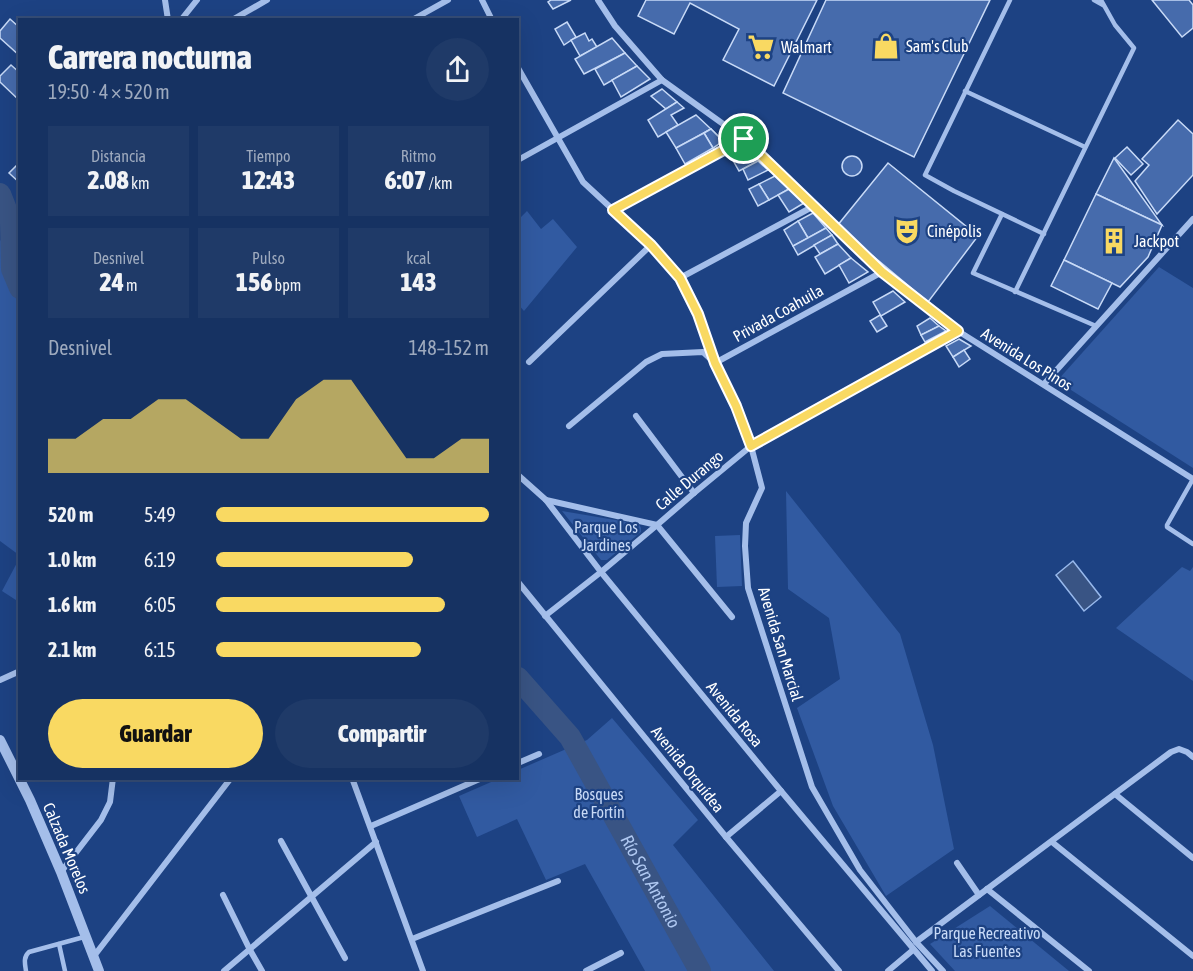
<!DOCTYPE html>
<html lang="es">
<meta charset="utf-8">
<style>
body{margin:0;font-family:"Asap Condensed",sans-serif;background:#1f3a68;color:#f1f3f6;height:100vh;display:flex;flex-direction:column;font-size:22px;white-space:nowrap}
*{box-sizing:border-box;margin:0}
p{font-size:20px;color:#9eaabe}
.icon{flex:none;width:33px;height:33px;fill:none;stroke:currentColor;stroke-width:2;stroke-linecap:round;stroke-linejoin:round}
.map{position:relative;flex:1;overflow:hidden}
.sheet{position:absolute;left:18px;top:18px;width:501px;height:762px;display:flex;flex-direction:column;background:#163262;border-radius:0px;box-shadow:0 6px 24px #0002,0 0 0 2px #354d77}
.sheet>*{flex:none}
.pin{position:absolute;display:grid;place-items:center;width:51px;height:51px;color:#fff;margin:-26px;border:3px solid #fff;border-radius:50%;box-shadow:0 2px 6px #0007}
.round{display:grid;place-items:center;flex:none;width:63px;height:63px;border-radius:32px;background:#1f3a68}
.summary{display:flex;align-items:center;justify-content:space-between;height:102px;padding:0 30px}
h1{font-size:33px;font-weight:800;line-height:45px}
.figures{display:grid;grid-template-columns:repeat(3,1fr);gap:9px;height:102px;padding:6px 30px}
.figures div{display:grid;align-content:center;border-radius:0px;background:#1f3a68;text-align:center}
.figures b{font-size:26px;font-weight:800}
.figures small{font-size:16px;font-weight:400}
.figures p{font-size:16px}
.chart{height:168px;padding:12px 30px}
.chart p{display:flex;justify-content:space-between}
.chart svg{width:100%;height:108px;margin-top:6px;fill:#f9d962;opacity:.7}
.primary-button{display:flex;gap:12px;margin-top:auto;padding:12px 30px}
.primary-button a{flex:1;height:69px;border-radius:36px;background:#f9d962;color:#111;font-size:24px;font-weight:800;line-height:69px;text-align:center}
.primary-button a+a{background:#1f3a68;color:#f1f3f6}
ul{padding:0 30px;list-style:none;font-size:20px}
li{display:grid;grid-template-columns:96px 72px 1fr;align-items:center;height:45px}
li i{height:15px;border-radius:8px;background:#f9d962}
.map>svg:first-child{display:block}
.green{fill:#315aa1}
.water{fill:#395484;stroke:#97b8eb;stroke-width:1.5}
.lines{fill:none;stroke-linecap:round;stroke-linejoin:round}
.river{stroke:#395484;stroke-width:22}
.building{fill:#466bac;stroke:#c8daf7;stroke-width:1.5}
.service{stroke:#a4beea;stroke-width:4.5}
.minor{stroke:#a4beea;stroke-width:6}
.tertiary{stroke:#a4beea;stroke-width:10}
.route-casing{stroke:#fff;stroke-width:12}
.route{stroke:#f9d962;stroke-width:8}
.labels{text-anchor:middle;stroke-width:4.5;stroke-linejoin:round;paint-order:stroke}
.poi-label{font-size:16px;fill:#fff;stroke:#1d4283;text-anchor:start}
.street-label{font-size:16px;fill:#fff;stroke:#1d4283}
.park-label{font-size:16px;fill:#c8daf7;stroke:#1d4283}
.water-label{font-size:18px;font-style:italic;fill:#afc8f1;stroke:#1d4283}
</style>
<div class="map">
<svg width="1193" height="971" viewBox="0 0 1193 971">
<rect width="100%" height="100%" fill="#1d4283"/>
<!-- green -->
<g class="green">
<polygon points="527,211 541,229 553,219 577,247 524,311 518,304 518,220"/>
<polygon points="14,224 20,267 19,555 0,541 0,241"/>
<polygon points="1159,267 1193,288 1193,468 1057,381"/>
<polygon points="786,491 900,634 933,745 954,849 886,896 833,806 797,708 840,679 829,618 788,589"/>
<polygon points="562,511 639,524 641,528 641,532 607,560 601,560"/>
<polygon points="740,535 742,586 717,587 715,536"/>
<polygon points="19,559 19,602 2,591"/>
<polygon points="1182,567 1190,571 1193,567 1193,681 1116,628"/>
<polygon points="612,718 698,820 673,845 774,971 645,971 585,864 546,880 517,819 477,837 459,796 498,779 518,778 518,770 587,740"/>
<polygon points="990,906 1069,971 955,971 930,944"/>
</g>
<!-- water -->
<polygon class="water" points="1073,561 1101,597 1084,611 1056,575"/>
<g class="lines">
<!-- river -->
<g class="river">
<polyline points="0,194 11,222 12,269 20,288"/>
<path id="s1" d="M 518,678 L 570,737 L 700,971"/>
</g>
</g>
<!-- building -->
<g class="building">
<polygon points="551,0 571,0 553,9 548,2"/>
<polygon points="646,0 817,0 774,86 723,60 739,29 690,3 674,34 638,16"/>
<polygon points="826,0 990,0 914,157 783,93"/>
<polygon points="1152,0 1189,0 1193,5 1193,28 1182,37"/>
<polygon points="10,19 20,28 20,56 0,38 0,31"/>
<polygon points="567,22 576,37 564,45 555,29"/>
<polygon points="585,33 589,41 592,39 597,47 580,56 571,40"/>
<polygon points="612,38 625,53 584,74 575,59"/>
<polygon points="625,53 637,66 604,85 595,69"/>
<polygon points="11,65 20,73 20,101 0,82 0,76"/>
<polygon points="637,66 650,79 621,97 612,80"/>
<polygon points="662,89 677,102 666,109 651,96"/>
<polygon points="677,102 684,108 671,115 678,125 658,137 648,120"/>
<polygon points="696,115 711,129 676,148 666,132"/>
<polygon points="1178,120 1193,134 1193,175 1157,214 1135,181 1149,165 1142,159"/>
<polygon points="711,129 723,141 713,148 704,133"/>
<polygon points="711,129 723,141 713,148 704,133"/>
<polygon points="704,133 713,148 685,164 676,148"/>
<polygon points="1127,147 1143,164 1131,175 1115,158"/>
<polygon points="743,148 758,161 739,171 730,155"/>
<circle cx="852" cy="166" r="10"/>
<polygon points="1114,158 1162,225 1096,194"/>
<polygon points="758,161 768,170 748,180 743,169"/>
<polygon points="20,162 20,183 9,173"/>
<polygon points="888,163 978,236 928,302 837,226"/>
<polygon points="775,176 789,189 769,200 759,184"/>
<polygon points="759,184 769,200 758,206 749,189"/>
<polygon points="789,189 804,203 789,212 778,195"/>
<polygon points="1096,194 1162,225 1148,257 1120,287 1064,260"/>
<polygon points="813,213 826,228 808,238 798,221"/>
<polygon points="798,221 808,238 793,246 784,230"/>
<polygon points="826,228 832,235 798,255 793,246"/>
<polygon points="832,235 838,244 820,254 814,245"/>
<polygon points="838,244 851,258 825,274 815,257"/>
<polygon points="851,258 868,272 849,283 839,265"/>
<polygon points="1064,260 1112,283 1098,309 1051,286"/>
<polygon points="893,291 905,302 881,316 873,302"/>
<polygon points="880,315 887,326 877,332 870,321"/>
<polygon points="930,318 939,326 921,335 917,326"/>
<polygon points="939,326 946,331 925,342 921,335"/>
<polygon points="959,339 971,346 953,357 946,346"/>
<polygon points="964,350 970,359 959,367 953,357"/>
</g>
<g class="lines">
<!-- service -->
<g class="service">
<polyline points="1010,0 925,175 954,191 1044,234"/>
<polyline points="1094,0 1103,5"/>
<polyline points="965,91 1085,147"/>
<polyline points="1002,214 973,273 1096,326"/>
<polyline points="1015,292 1134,48 1115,25 1101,0"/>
<polyline points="1193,479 1167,525 1167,527 1193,544"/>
<polyline points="59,944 65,971"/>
<path d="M 26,971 C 25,964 23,957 29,952 L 84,937"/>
</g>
<!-- minor -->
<g class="minor">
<polyline points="165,0 168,20"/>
<polyline points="482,0 492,20"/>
<polyline points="598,0 615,26 662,80 744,139 882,272 958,331 1193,479"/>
<polyline points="181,20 197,0"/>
<polyline points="232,20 267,0"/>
<polyline points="412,20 448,0"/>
<polyline points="518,68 583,182 651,245 680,278 698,314 715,363 736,406 751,446 762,488 746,523 745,546 748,588 812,787 860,870 916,942 943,971"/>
<polyline points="518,160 662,80"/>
<polyline points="613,210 744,139"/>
<polyline points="680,278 814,206"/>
<polyline points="529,362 651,245"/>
<polyline points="1044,384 1193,219"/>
<polyline points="636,416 694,493"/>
<polyline points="569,426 646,362 662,354 703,352 715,363 882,272"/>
<polyline points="518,475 546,500 601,572 781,791 932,971"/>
<polyline points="546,500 657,525 732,617"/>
<polyline points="518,582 726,837 839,971"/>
<polyline points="545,616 601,572 657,525 694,493 751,446 958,331"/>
<polyline points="0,680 20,671"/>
<polyline points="518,763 539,754"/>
<polyline points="352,778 423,971"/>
<polyline points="1115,794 1193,858"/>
<polyline points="371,826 482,778"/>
<polyline points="726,837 781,791"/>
<polyline points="281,841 345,958"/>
<polyline points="1052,842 1193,956"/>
<polyline points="957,863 979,895"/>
<polyline points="61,872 101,820 110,802 113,778"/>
<polyline points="987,889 1089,971"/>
<polyline points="223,895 250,950 262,971"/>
<polyline points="412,939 558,881"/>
<polyline points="916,942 1171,752 1179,749 1187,752 1193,757"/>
<polyline points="94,956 231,778"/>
<polyline points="224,971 376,842"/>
<polyline points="586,971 621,953"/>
<polyline points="888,971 913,950"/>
</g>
<!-- tertiary -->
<polyline class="tertiary" points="0,740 30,800 61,872 99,971"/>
</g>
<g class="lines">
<!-- route casing -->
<g class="route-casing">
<polygon id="route" points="744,139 882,272 958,331 751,446 736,406 715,363 698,314 680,278 651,245 613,210"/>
</g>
<!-- route -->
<use href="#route" class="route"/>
</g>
<!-- icons -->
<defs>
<g id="shop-bare" transform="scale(2.07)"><path d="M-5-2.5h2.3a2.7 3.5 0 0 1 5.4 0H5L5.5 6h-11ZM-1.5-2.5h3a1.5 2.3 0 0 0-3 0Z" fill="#f9d962" stroke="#1d4283" stroke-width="2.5" paint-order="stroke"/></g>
<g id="supermarket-bare" transform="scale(2.07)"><path d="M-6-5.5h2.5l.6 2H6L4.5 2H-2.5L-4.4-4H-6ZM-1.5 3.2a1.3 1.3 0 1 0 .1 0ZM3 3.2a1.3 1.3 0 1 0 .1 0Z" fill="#f9d962" stroke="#1d4283" stroke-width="2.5" paint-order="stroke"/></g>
<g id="theatre-bare" transform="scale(2.07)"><path d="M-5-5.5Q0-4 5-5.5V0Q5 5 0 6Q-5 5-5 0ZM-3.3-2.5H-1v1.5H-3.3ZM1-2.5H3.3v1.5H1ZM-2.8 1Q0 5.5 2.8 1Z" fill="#f9d962" stroke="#1d4283" stroke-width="2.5" paint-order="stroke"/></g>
<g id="building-bare" transform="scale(2.07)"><path d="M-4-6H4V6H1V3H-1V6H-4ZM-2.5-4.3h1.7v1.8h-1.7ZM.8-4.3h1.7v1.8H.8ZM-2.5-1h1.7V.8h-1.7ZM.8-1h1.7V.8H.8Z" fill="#f9d962" stroke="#1d4283" stroke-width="2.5" paint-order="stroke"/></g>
</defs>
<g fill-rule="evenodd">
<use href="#shop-bare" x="886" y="46"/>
<use href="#supermarket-bare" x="761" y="47"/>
<use href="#theatre-bare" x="907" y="231"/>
<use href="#building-bare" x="1114" y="241"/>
</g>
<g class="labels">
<!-- poi labels -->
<g class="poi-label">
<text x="906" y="52">Sam's Club</text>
<text x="781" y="53">Walmart</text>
<text x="927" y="237">Cinépolis</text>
<text x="1134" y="247">Jackpot</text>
</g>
<!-- street labels -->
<g class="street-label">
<text transform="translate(778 313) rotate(-29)" y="6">Privada Coahuila</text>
<text transform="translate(1027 359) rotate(32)" y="6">Avenida Los Pinos</text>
<text transform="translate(689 480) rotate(-40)" y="6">Calle Durango</text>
<text transform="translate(781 644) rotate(73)" y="6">Avenida San Marcial</text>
<text transform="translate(735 714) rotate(51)" y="6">Avenida Rosa</text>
<text transform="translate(688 769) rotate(51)" y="6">Avenida Orquídea</text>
<text transform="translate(67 848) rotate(67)" y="6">Calzada Morelos</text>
</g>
<!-- park labels -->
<g class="park-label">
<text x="606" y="533">Parque Los<tspan x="606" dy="18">Jardines</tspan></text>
<text x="599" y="800">Bosques<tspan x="599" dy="18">de Fortín</tspan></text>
<text x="987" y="939">Parque Recreativo<tspan x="987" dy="18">Las Fuentes</tspan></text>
</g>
<!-- water labels -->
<g class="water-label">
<text dy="6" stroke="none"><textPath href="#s1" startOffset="244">Río San Antonio</textPath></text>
</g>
</g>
</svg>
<div class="pin" style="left:744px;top:139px;background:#1e9e55"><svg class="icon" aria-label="arrive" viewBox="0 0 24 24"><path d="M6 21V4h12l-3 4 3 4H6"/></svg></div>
<section class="sheet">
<div class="summary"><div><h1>Carrera nocturna</h1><p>19:50 · 4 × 520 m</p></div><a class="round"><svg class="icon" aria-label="share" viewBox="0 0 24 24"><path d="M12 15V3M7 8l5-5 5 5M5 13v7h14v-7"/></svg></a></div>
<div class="figures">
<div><p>Distancia</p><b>2.08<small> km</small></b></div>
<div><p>Tiempo</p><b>12:43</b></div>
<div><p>Ritmo</p><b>6:07<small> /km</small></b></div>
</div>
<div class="figures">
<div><p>Desnivel</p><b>24<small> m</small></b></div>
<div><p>Pulso</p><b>156<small> bpm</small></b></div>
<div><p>kcal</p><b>143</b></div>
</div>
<div class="chart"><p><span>Desnivel</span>148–152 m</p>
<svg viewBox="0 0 160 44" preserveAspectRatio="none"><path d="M0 44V30L10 30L20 22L30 22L40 14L50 14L60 22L70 30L80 30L90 14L100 6L110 6L120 22L130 38L140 38L150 30L160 30V44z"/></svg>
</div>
<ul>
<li><b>520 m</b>5:49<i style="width:100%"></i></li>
<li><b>1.0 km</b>6:19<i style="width:72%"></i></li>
<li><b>1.6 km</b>6:05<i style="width:84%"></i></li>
<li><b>2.1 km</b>6:15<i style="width:75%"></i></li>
</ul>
<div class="primary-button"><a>Guardar</a><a>Compartir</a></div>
</section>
</div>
